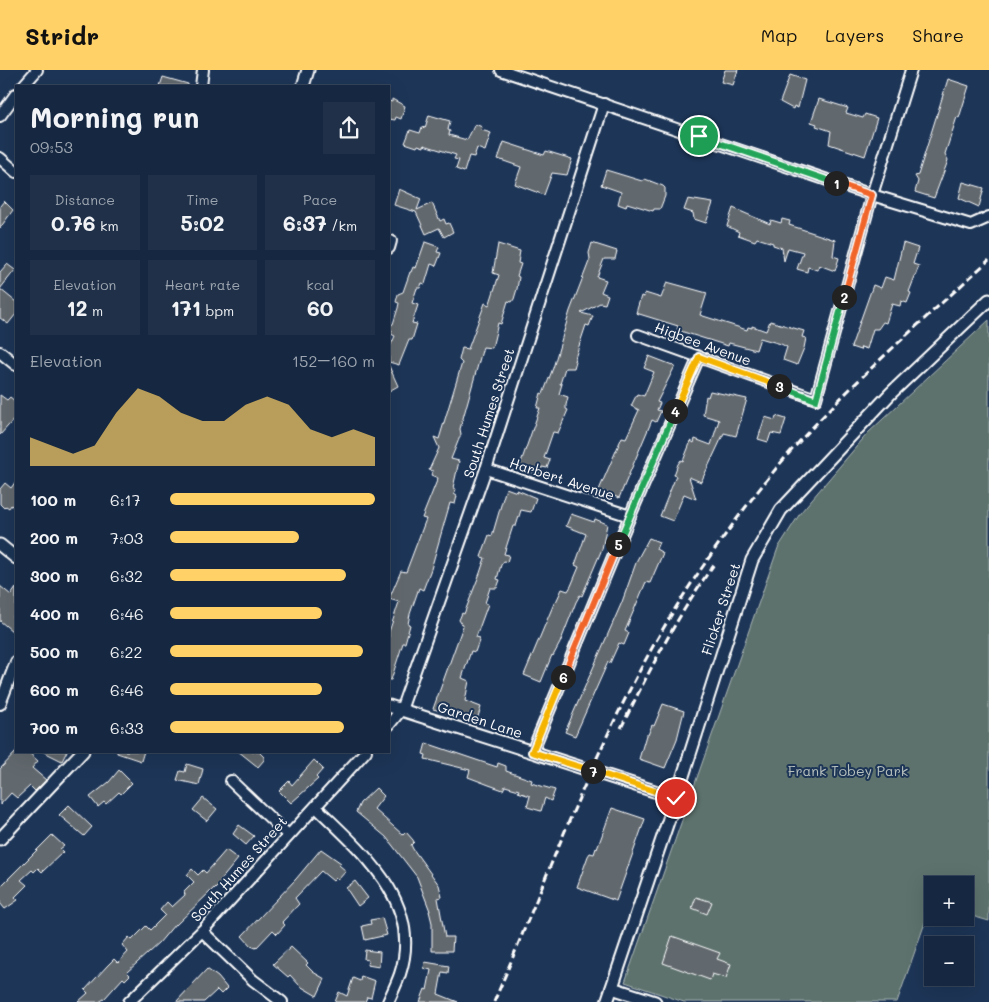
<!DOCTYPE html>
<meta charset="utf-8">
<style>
body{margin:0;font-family:Mali,sans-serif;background:#1f3048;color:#f1f3f6;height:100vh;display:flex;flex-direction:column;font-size:19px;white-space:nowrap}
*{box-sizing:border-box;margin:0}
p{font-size:16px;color:#9ea6b1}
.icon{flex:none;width:28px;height:28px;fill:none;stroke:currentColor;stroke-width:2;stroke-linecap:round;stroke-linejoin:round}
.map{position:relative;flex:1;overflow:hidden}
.sheet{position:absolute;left:15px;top:15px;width:375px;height:668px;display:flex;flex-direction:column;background:#162841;border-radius:0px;box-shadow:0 5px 20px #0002,0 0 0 1px #35445a}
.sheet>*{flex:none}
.controls{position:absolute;left:924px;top:806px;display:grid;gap:10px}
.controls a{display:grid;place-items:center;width:50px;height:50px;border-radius:0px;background:#162841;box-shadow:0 5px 20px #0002,0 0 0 1px #35445a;font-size:25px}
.pin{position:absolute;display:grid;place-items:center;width:42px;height:42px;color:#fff;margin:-21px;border:2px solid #fff;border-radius:50%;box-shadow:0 1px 5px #0007}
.km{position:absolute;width:25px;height:25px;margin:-12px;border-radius:50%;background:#222;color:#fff;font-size:14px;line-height:25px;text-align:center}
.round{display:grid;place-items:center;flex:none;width:52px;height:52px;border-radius:0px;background:#1f3048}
.overview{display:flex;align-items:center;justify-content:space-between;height:85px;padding:0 15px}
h1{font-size:28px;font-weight:800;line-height:38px}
.figures{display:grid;grid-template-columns:repeat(3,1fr);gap:8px;height:85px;padding:5px 15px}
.figures div{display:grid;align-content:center;border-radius:0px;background:#1f3048;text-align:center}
.figures b{font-size:21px;font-weight:800}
.figures small{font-size:14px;font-weight:400}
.figures p{font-size:14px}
.chart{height:140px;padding:10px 15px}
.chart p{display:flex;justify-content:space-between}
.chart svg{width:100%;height:90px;margin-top:5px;fill:#ffd166;opacity:.7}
ul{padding:0 15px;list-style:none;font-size:16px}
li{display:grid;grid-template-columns:80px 60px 1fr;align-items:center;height:38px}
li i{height:12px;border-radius:6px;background:#ffd166}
header{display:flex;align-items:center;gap:30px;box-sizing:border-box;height:70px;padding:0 25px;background:#ffd166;color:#111}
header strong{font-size:24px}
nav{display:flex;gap:28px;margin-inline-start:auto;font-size:18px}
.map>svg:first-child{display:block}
.green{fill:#5d726d;stroke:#aeb8b6}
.building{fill:#62696e;stroke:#fff}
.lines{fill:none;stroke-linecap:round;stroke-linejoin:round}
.minor-casing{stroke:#fff;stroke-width:14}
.tertiary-casing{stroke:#fff;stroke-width:15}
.minor{stroke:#1d3557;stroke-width:10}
.tertiary{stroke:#1d3557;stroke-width:11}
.rail{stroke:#fff;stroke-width:3;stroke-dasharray:8 4;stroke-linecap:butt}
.split-1-casing{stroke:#fff;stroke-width:10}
.split-2-casing{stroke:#fff;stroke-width:10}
.split-3-casing{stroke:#fff;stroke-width:10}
.split-4-casing{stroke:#fff;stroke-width:10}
.split-5-casing{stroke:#fff;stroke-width:10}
.split-6-casing{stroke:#fff;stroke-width:10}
.split-7-casing{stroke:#fff;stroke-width:10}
.split-8-casing{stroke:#fff;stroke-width:10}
.split-1{stroke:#22a559;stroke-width:6}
.split-2{stroke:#f0652b;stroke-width:6}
.split-3{stroke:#22a559;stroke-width:6}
.split-4{stroke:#f5b400;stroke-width:6}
.split-5{stroke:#22a559;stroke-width:6}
.split-6{stroke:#f0652b;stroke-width:6}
.split-7{stroke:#f5b400;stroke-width:6}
.split-8{stroke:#f5b400;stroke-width:6}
.labels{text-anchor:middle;stroke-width:4;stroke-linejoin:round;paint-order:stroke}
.street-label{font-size:14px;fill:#fff;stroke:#1d3557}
.park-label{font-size:14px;fill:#b6c0bd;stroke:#1d3557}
</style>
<header>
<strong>Stridr</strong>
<nav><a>Map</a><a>Layers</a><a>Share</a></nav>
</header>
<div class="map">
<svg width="989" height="932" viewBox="0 0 989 932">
<rect width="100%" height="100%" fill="#1d3557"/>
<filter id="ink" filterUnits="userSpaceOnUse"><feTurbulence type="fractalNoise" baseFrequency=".02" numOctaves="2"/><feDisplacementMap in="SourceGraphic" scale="10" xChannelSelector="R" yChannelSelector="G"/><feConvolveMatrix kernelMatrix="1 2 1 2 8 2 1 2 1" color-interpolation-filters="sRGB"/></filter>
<g filter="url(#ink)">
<!-- green -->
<polygon class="green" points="989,250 989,851 965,844 965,815 932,815 932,833 897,932 684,932 625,912 778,478 801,442 868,363"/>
<!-- building -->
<g class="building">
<polygon points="725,0 738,0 733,15 721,12"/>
<polygon points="790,5 805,10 798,38 794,36 793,39 780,32"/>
<polygon points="163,7 188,14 188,16 160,16"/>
<polygon points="948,9 969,16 959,48 957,47 945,84 948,90 946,96 934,128 915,122 918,111 915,106 918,105"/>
<polygon points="392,29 405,36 401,49 396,47 395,50 389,49 389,31 392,32"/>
<polygon points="819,29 848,38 846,43 863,48 865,44 877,48 865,86 829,74 831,61 816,56 817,54 811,52"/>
<polygon points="429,45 450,51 448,60 450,61 449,65 467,70 475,54 482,57 481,60 491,63 485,81 477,78 474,87 469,86 464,102 456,99 459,90 454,89 456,85 424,75 424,77 418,75 417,77 405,73 410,60 420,63 422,57 425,58"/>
<polygon points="504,72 544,85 546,81 572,89 567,105 552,103 544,125 515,114 521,97 498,89"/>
<polygon points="606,100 642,111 645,109 663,116 665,118 665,126 660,139 654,139 653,141 627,133 626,137 618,134 621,122 601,115"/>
<polygon points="963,112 984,118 979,137 959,128"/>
<polygon points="399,119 421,129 417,140 432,133 440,151 444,149 446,154 449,153 453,162 444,167 439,158 426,164 416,142 394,135"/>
<polygon points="688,129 713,133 706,153 694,149 693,143 684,140"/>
<polygon points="4,131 13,140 0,158 0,136"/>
<polygon points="733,138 770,154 771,150 781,153 782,149 790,151 789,155 835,170 833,186 839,188 835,201 819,195 817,200 808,197 807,202 797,199 803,182 788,178 784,191 782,178 773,175 773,173 757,168 755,171 738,165 739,162 727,156"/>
<polygon points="425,172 439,177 437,182 441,183 436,196 431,194 425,214 422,213 420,218 417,218 412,233 418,235 412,253 417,254 412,270 409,270 399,295 389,292 389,279 395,266 391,264 392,261 389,256 393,254 398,238 399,233 396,232 398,224 403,222 410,202 411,202 413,197 416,198"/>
<polygon points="592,173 617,181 615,189 604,189 597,207 606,210 601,222 608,225 605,234 600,233 581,243 593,246 589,256 586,255 574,291 576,291 574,298 565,298 560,314 562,314 559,324 568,327 566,335 566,339 568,340 558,363 553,362 544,388 550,390 547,398 542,397 540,405 519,398 540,338 537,338 541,323 543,324 553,298 570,241 590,189 589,183"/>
<polygon points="903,173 918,178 913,194 919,196 909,222 911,223 907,233 901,231 900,236 892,234 886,253 883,252 878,259 873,259 867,279 861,277 860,280 851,277 873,215 881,218 885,207 894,210"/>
<polygon points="498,174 520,181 518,193 521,194 517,206 519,207 517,219 514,229 512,232 508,231 501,254 498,253 492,278 483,277 460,359 461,364 451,389 459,391 453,418 456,419 454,424 457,426 455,434 450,433 431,499 423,520 419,518 410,544 408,554 410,555 405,573 403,573 391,610 389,610 389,562 399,532 389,529 401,501 406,502 426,449 422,448 438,408 431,405 433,401 429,400 439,378 434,367 439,369 462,293 459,290 462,278 468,279 485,233 489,235 490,233 499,205 493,203"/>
<polygon points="7,194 15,200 0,219 0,202"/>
<polygon points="667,212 707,223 700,245 747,260 748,257 752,258 752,256 766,261 770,251 804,261 802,267 806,268 804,278 797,295 783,290 787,277 781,274 760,268 756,280 729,273 728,276 677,260 678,256 636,243 641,226 644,227 645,223 661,228"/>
<polygon points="0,219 16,232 16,244 8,254 0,248"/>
<polygon points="649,286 675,296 657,332 660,333 657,340 661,341 656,352 652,350 619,428 599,420 622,367 626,368 639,340 631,336 637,324 644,326 654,302 644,298"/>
<polygon points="389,296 398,316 389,321"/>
<polygon points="710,321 747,329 736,366 724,363 701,412 689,407 696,429 684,424 673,451 660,446 676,406 674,405 678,394 681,390 683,391 691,371 694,373 695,369 711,375 719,350 703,345 706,326 708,327"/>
<polygon points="0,325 7,330 10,327 16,332 16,347 0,365"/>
<polygon points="776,346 786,349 781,365 771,363 768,372 758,369 765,347 775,350"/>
<polygon points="16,411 16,439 11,435 9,438 6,436 4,438 0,434 0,419 5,413 11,418"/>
<polygon points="506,418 517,422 517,420 536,428 531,442 521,440 516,456 513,456 504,484 509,485 507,492 504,491 501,495 497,509 500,510 497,518 490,518 485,533 488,534 476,567 480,568 475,582 471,581 462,608 469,611 465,631 481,637 477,650 433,639 463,556 459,550 462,543 464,544 480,503 485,488 481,487 489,465 492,466"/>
<polygon points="571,444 594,452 595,449 607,454 602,479 582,526 580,525 576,532 560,573 553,586 552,585 541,612 524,605 555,531 556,532 562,519 568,521 571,516 579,497 575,495 586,464 566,456"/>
<polygon points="649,468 659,472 656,479 663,483 650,513 646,512 625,561 629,563 624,575 619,573 610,593 608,592 575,666 565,662 622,532 637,490"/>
<polygon points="0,516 11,525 16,518 16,542 12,548 16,551 16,556 12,561 0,551"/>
<polygon points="663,634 684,641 677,669 665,698 639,689 646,665 648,665 652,655 654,656"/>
<polygon points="426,673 497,697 498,693 506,696 506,701 532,710 531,713 555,720 551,731 545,728 541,741 527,737 530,726 518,722 519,720 505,716 503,720 489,715 468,707 470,700 425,689 426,685 423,684"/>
<polygon points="17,681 27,681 38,691 32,698 46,710 35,721 30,716 17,728 11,723 0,735 0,699"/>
<polygon points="42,681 67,681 62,691"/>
<polygon points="117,681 144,681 141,691 117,683"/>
<polygon points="238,681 258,681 264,687 264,690 258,697"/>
<polygon points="314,690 323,699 316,707 318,709 291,733 279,721 289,711 292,715"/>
<polygon points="187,694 203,699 199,715 177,710 180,701 185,702"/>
<polygon points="119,700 132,713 121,724 119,722 106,734 104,732 98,737 90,727 109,712"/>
<polygon points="376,718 384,726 374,739 403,765 406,762 413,770 414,772 411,775 413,779 439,815 442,827 438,828 445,867 453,867 452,881 432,881 432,853 429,841 430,841 417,807 386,767 356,742 360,733"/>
<polygon points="203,728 217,739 207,751 193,740"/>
<polygon points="69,735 92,757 84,766 59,745"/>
<polygon points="612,738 645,749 616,831 577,817 588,786 590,783 594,784 596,778 597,779"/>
<polygon points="239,755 254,766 246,775 233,764"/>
<polygon points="52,765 64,776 60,779 63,782 42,802 38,798 34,802 32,800 21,810 27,815 15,827 18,830 5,839 0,833 0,817"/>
<polygon points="321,779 341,793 339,795 346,801 338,810 336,808 333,811 321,801 295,828 299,834 282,852 285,855 277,864 273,860 256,878 251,876 242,866 296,809"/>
<polygon points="226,780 238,789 220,811 221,813 215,819 214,818 176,855 175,854 159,873 127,902 130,905 125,910 123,908 104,929 99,932 78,932 88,923 85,920 107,896 114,889 118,893 128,882 122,875 129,867 132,870 146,856 150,860 165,845 160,840 167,832 172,837 185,825 184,822 194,812 187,805 192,799 198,805 203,800 206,803"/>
<polygon points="355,811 368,828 358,836 346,818"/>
<polygon points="696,827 712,832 707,844 692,838"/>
<polygon points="382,848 387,865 365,870 362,856 371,854 370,850"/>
<polygon points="672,866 720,883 717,889 731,894 726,908 712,904 710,910 663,893"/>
<polygon points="291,877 308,893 306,895 313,902 325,909 317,926 300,916 290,905 288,907 273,894"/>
<polygon points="365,880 380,882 379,897 367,895 368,890 364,889"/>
<polygon points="425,892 449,896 448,903 442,902 438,924 458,932 420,932 425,919 427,920 431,900 424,898"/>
<polygon points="207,899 218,907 227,918 221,924 217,920 204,932 176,932"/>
<polygon points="361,906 375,911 371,928 367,927 365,932 335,932 339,922 347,926 353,908 360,911"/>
</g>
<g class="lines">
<!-- minor casing -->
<g class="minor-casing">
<g id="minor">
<polyline points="501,0 872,125 971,155 989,147"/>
<polyline points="23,16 37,0"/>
<polyline points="201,16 203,0"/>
<polyline points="0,46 16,24"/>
<polyline points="0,88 16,102"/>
<polyline points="389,178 391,171"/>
<polyline points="638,265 816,329 872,125 911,0"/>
<polyline points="0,282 16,295"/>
<polyline points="486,399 630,446"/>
<polyline points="0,634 16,592"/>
<polyline points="389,655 401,640 486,399 604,34"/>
<polyline points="532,682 630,446 699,287"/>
<polyline points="231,711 288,765"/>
<path d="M 316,737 C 361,781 424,832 400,904 C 397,913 392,923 388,932"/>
<polyline points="202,861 253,910 282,932"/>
<polyline points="129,932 202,861 366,681"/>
</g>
</g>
<!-- tertiary casing -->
<g class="tertiary-casing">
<g id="tertiary">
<polyline points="303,16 308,0"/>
<polyline points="0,475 16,488"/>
<polyline points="389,636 676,728"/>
<polyline points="0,769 83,681"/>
<polyline points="612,918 655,932"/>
<polyline points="607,932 676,728 752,490 781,440 891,323 989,230"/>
</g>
</g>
<!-- minor -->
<use href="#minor" class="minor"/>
<!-- tertiary -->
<use href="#tertiary" class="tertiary"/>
<!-- rail -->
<g class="rail">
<path d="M 621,658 C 649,601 678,544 715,493"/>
<path d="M 494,932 C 555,789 611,630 699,502 C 733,453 770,402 811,359 C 867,299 929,245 989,190"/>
</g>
</g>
</g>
<g class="lines" filter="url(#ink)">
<!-- split-1 casing -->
<g class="split-1-casing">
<polyline id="split-1" points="699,66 836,113"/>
</g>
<!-- split-2 casing -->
<g class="split-2-casing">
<polyline id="split-2" points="836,113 872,125 844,227"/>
</g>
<!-- split-3 casing -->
<g class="split-3-casing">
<polyline id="split-3" points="779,316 816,330 844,227"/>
</g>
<!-- split-4 casing -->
<g class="split-4-casing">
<polyline id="split-4" points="675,341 699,287 779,316"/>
</g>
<!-- split-5 casing -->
<g class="split-5-casing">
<polyline id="split-5" points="618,474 675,341"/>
</g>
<!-- split-6 casing -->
<g class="split-6-casing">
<polyline id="split-6" points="563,607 618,474"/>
</g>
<!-- split-7 casing -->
<g class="split-7-casing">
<polyline id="split-7" points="563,607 532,682 593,701"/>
</g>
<!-- split-8 casing -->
<g class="split-8-casing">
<polyline id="split-8" points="593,701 676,728"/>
</g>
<!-- split-1 -->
<use href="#split-1" class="split-1"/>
<!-- split-2 -->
<use href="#split-2" class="split-2"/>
<!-- split-3 -->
<use href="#split-3" class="split-3"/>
<!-- split-4 -->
<use href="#split-4" class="split-4"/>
<!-- split-5 -->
<use href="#split-5" class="split-5"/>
<!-- split-6 -->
<use href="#split-6" class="split-6"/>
<!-- split-7 -->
<use href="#split-7" class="split-7"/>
<!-- split-8 -->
<use href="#split-8" class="split-8"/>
</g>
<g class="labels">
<!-- street labels -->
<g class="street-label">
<text transform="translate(703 274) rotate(20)" y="5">Higbee Avenue</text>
<text transform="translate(489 343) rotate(-72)" y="5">South Humes Street</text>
<text transform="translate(562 409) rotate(18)" y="5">Harbert Avenue</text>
<text transform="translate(721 539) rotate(-72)" y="5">Flicker Street</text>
<text transform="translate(480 650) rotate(18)" y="5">Garden Lane</text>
<text transform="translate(239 799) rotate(-48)" y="5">South Humes Street</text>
</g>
<!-- park labels -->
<g class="park-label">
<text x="848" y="706">Frank Tobey Park</text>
</g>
</g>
</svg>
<div class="controls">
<a>+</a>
<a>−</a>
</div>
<div class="pin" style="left:699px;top:66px;background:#1e9e55"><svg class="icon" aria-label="arrive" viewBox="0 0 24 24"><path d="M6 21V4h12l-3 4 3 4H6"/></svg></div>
<div class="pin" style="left:676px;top:728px;background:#d93025"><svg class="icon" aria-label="check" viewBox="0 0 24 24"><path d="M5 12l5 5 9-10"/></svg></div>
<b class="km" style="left:836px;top:113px">1</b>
<b class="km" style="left:844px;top:227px">2</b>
<b class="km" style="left:779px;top:316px">3</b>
<b class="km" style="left:675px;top:341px">4</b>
<b class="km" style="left:618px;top:474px">5</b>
<b class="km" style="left:563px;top:607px">6</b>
<b class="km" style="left:593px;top:701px">7</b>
<section class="sheet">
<div class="overview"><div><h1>Morning run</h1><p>09:53</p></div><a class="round"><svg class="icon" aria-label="share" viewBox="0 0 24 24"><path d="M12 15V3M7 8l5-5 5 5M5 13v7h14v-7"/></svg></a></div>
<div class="figures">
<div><p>Distance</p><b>0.76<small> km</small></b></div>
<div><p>Time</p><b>5:02</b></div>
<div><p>Pace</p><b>6:37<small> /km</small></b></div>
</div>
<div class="figures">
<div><p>Elevation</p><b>12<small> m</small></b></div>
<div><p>Heart rate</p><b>171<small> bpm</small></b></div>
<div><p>kcal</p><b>60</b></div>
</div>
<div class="chart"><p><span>Elevation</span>152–160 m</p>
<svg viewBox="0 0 160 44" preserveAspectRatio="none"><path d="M0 44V30L10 34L20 38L30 34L40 18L50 6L60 10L70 18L80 22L90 22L100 14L110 10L120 14L130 26L140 30L150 26L160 30V44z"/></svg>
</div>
<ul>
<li><b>100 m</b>6:17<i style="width:100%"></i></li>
<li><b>200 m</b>7:03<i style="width:63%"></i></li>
<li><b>300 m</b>6:32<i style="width:86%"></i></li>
<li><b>400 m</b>6:46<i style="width:74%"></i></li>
<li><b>500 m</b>6:22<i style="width:94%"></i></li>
<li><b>600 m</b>6:46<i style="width:74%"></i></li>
<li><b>700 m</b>6:33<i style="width:85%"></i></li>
</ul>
</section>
</div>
